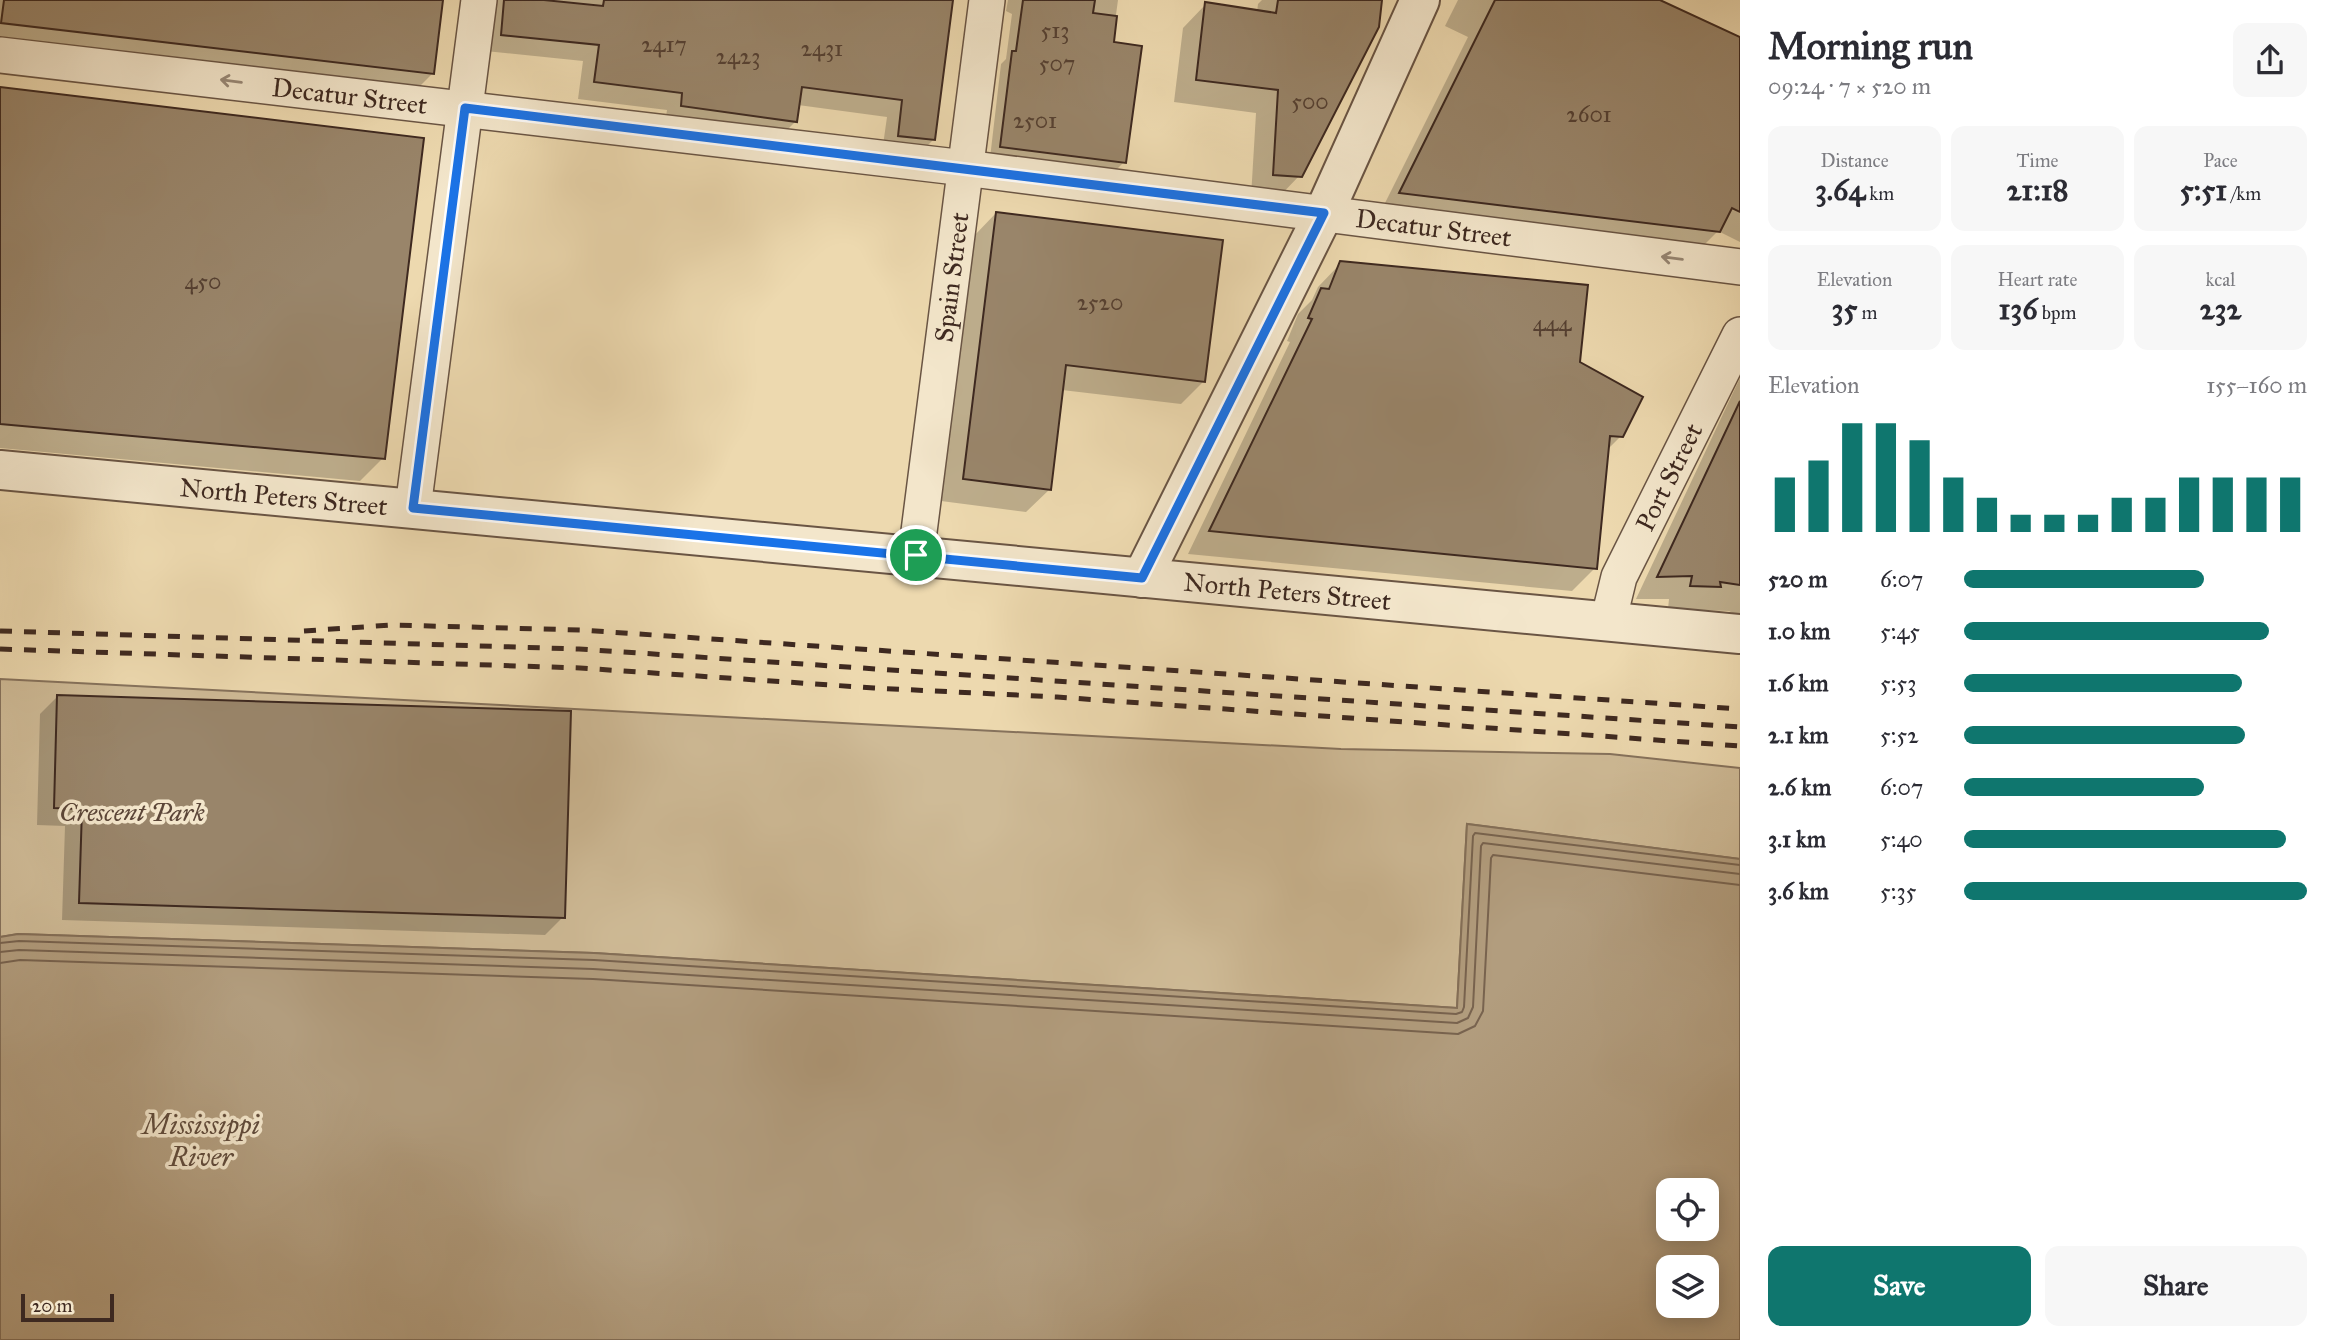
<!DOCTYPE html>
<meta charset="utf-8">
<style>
body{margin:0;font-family:"IM FELL Great Primer",serif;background:#f7f7f7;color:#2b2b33;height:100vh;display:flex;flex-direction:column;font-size:26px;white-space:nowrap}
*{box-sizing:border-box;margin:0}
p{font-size:23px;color:#7c7c81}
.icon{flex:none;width:38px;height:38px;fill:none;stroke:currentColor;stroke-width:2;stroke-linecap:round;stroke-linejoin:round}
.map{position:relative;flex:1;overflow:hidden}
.panel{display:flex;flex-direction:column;background:#fff;width:595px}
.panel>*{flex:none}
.buttons{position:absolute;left:1656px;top:1178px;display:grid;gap:14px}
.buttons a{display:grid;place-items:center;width:63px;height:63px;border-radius:14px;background:#fff;box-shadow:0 4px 18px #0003;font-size:35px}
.scale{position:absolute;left:21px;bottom:18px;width:93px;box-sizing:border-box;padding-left:7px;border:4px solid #3e2920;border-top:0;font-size:19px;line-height:24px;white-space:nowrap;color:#3e2920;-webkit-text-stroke:5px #f3e6cb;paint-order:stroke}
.pin{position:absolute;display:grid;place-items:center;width:60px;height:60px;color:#fff;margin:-30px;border:4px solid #fff;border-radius:50%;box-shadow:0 2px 7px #0007}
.round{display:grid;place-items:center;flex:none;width:74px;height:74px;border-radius:14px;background:#f7f7f7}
.headline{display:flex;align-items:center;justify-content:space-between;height:119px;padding:0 28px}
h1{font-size:38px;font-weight:700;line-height:52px}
.metrics{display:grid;grid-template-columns:repeat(3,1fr);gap:10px;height:119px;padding:7px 28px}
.metrics div{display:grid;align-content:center;border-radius:14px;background:#f7f7f7;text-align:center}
.metrics b{font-size:30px;font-weight:700}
.metrics small{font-size:19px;font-weight:400}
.metrics p{font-size:19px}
.chart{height:196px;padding:14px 28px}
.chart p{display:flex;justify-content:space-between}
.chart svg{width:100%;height:126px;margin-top:7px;stroke:#0f766e;stroke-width:6}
.primary-button{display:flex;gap:14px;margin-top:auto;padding:14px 28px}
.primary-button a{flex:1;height:80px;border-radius:14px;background:#0f766e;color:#fff;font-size:28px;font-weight:700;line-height:80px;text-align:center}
.primary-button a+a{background:#f7f7f7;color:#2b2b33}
ul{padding:0 28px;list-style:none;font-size:23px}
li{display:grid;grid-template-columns:112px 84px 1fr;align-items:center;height:52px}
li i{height:18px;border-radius:9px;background:#0f766e}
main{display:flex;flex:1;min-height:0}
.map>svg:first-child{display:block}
.green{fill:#cfbb97;stroke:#86725c;stroke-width:2}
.water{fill:#b29d7e;stroke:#846f58;stroke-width:2;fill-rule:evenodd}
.shadow{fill:#0003}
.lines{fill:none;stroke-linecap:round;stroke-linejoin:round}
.shore{stroke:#78634f;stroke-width:2}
.building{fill:#99856a;stroke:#3e2920;stroke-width:2}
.minor-casing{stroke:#6a5544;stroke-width:38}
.tertiary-casing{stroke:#6a5544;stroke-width:42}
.minor{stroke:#f3e6cb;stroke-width:35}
.tertiary{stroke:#f3e6cb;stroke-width:38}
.rail{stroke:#3e2920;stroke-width:5;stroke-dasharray:12 12;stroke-linecap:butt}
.oneway{stroke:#988876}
.route-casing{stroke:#fff;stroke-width:14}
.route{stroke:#1a73e8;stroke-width:9}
.labels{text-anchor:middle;stroke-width:7;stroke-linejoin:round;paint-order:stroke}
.number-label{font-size:23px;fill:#554032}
.street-label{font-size:26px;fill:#3e2920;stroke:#f3e6cb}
.park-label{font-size:26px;font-style:italic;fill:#5b4638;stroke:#f3e6cb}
.water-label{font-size:28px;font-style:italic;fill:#614c3c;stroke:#f3e6cb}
</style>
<main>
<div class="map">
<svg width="1740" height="1340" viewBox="0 0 1740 1340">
<rect width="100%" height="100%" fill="#edd9af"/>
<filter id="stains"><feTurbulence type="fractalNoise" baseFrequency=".00286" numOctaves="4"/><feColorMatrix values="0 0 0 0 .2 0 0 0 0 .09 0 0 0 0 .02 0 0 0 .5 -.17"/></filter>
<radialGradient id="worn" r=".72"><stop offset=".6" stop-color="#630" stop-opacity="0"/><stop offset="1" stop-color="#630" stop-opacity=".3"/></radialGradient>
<!-- green -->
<polygon class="green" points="0,679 1341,749 1610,754 1740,768 1740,859 1467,824 1457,1008 594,953 18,934 0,937"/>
<!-- water -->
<path class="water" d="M 1467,824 L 1740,859 L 1740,1340 L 0,1340 L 0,937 L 18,934 L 594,953 L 1457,1008 ZM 1668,1190 L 1706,1190 L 1706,1228 L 1668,1228 ZM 1668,1267 L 1706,1267 L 1706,1306 L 1668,1306 Z"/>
<!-- shadow -->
<g class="shadow">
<polygon points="0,0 441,0 433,73 411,95 0,46"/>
<polygon points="493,0 914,0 934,139 917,156 882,152 887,117 798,105 796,121 779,138 665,123 667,110 578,99 583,61 485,51"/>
<polygon points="1008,0 1118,0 1112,44 1124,162 1113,173 990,158 1001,64 1006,59 1012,14 1006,11"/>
<polygon points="1262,0 1380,0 1300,175 1277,199 1251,197 1256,113 1174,102 1183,28 1206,4 1257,12 1258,4"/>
<polygon points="1458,0 1656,0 1740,39 1740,242 1718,231 1698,251 1380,213 1468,37 1445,26"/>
<polygon points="0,88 383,458 360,481 0,448"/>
<polygon points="996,213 1204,381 1181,404 1062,390 1050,489 1026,512 941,501 973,237"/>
<polygon points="1341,263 1578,363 1621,436 1607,450 1595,568 1572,591 1188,554 1290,342 1287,341 1298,314 1312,300 1318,287"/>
<polygon points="1740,378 1740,617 1729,611 1668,609 1669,599 1636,599"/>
<polygon points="58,696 563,917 545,935 62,920 65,826 37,825 40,714"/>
</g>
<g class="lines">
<!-- shore -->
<g class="shore">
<polyline points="0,943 19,941 594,960 1456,1014 1462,1012 1464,1007 1473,836 1475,833 1740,865"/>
<polyline points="0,952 19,950 593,969 1457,1023 1468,1018 1473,1007 1481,846 1483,843 1740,874"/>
<polyline points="0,963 20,960 593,979 1458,1034 1475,1026 1483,1011 1491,858 1493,855 1740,885"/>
</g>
</g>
<!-- building -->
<g class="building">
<polygon points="4,0 443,0 434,74 1,23"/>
<polygon points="504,0 544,0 603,6 604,0 953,0 935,140 898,136 902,100 802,87 797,122 681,106 682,93 594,82 599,45 501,35"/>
<polygon points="1023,0 1095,0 1093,13 1117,16 1114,42 1142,46 1126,163 1000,147 1012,51 1016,51"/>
<polygon points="1278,0 1382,0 1379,27 1302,177 1273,175 1278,90 1196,80 1205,2 1276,13"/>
<polygon points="1495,0 1660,0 1740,37 1740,212 1732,208 1720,232 1399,193"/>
<polygon points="0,87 424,138 385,459 0,424"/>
<polygon points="996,212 1223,240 1205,382 1066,365 1051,490 963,479"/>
<polygon points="1340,261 1588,285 1580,362 1643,397 1623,437 1610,436 1597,569 1209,531 1312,319 1308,318 1321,288 1329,289"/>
<polygon points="1740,401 1740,585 1720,582 1721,587 1690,586 1692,576 1657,577"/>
<polygon points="57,695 571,711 565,918 79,903 82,809 54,808"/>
</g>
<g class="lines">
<!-- minor casing -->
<g class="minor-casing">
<g id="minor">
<path id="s1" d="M 0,55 L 965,168 L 1740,267"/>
<polyline points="413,508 479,0"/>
<path id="s2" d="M 916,555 L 987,0"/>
<path id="s3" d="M 1608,622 L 1619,577 L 1740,335"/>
</g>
</g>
<!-- tertiary casing -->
<g class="tertiary-casing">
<g id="tertiary">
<path id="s4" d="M 0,470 L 1740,634"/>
<polyline points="1142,578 1324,213 1420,0"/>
</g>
</g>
<!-- minor -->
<use href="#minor" class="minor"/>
<!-- tertiary -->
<use href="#tertiary" class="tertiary"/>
<!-- rail -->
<g class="rail">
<polyline points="0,631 579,649 1740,727"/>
<polyline points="304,631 392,625 580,630 1740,709"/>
<polyline points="0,649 580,668 874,688 1057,697 1740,746"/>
</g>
</g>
<!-- one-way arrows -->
<defs><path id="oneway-shaft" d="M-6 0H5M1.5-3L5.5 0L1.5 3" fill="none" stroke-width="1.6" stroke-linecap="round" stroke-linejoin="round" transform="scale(1.75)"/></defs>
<g class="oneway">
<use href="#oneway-shaft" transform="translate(231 81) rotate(-173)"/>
<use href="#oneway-shaft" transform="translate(1672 258) rotate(-173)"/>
</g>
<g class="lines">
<!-- route casing -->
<g class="route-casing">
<polygon id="route" points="465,108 1324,213 1142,578 413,508"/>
</g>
<!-- route -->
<use href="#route" class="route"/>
</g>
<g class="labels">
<!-- number labels -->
<g class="number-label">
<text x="1055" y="38">513</text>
<text x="664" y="52">2417</text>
<text x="822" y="56">2431</text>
<text x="738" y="64">2423</text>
<text x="1057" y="71">507</text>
<text x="1310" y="109">500</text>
<text x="1589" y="122">2601</text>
<text x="1035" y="128">2501</text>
<text x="203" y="289">450</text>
<text x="1100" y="310">2520</text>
<text x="1552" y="331">444</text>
</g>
<!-- street labels -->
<g class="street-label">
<text dy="9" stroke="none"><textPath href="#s1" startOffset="352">Decatur Street</textPath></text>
<text dy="9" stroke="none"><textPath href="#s1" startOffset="1444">Decatur Street</textPath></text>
<text dy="9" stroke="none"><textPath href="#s2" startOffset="280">Spain Street</textPath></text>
<text dy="9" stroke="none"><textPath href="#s3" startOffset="158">Port Street</textPath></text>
<text dy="9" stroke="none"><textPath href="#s4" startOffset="285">North Peters Street</textPath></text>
<text dy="9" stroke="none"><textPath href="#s4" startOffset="1293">North Peters Street</textPath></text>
</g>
<!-- park labels -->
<g class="park-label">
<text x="132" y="821">Crescent Park</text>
</g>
<!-- water labels -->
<g class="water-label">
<text x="201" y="1134">Mississippi<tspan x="201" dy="32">River</tspan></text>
</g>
</g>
<rect width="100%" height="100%" filter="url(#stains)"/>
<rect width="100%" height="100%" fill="url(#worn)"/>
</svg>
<div class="buttons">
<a><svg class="icon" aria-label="locate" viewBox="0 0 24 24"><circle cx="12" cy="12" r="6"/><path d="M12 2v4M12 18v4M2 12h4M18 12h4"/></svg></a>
<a><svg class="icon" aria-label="layers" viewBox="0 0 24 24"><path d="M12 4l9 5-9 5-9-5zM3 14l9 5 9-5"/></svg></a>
</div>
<div class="scale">20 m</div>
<div class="pin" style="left:916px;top:555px;background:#1e9e55"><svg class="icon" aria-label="arrive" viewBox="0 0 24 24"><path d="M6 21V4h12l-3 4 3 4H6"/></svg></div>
</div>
<section class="panel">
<div class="headline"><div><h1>Morning run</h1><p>09:24 · 7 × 520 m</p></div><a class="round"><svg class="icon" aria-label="share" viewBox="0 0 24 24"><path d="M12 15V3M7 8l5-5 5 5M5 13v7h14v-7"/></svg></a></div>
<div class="metrics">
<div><p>Distance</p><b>3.64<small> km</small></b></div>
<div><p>Time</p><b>21:18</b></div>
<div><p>Pace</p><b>5:51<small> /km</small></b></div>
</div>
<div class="metrics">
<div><p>Elevation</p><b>35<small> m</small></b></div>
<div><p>Heart rate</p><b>136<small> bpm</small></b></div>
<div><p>kcal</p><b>232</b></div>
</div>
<div class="chart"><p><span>Elevation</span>155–160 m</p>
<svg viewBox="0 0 160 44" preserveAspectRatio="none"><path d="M5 44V25M15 44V19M25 44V6M35 44V6M45 44V12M55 44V25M65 44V32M75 44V38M85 44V38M95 44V38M105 44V32M115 44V32M125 44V25M135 44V25M145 44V25M155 44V25"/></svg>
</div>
<ul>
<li><b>520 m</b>6:07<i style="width:70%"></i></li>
<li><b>1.0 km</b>5:45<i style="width:89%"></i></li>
<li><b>1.6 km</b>5:53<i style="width:81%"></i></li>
<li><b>2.1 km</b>5:52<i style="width:82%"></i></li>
<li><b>2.6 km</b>6:07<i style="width:70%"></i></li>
<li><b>3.1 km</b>5:40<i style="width:94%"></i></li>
<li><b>3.6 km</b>5:35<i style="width:100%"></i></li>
</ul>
<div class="primary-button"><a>Save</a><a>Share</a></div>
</section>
</main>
